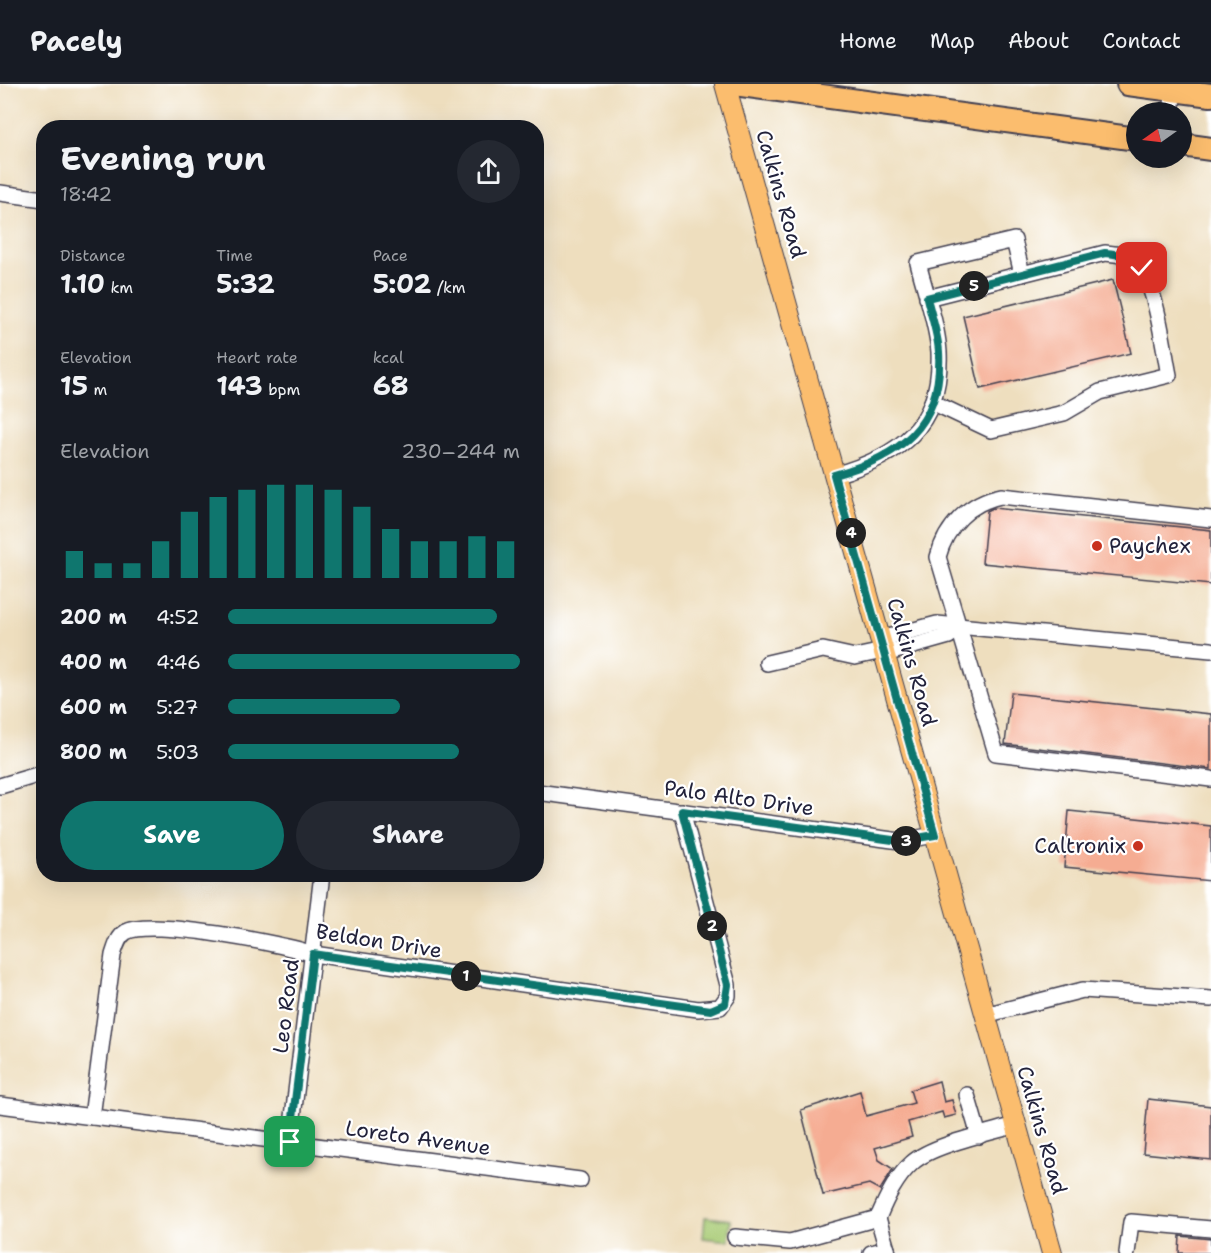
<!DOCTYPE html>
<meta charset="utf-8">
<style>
body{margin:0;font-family:"Shantell Sans",sans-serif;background:#242831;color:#f1f3f6;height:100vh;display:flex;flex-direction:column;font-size:22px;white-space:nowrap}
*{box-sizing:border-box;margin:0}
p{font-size:20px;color:#9ea1a6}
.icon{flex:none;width:33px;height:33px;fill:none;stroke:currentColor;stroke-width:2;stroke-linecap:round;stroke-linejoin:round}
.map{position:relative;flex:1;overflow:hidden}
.details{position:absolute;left:36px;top:36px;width:508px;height:762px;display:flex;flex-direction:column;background:#171b24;border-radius:24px;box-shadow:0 6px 24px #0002}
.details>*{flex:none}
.needle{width:39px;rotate:256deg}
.tools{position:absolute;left:1126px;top:18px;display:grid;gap:12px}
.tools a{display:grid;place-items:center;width:66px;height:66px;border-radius:50%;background:#171b24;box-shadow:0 6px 24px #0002;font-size:30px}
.pin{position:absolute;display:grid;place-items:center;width:51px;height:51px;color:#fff;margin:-26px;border-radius:12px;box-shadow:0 3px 9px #0006}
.km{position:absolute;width:30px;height:30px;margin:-15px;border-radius:50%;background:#222;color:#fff;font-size:16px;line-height:30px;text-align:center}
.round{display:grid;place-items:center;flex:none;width:63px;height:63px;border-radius:32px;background:#242831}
.head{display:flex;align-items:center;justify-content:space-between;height:102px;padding:0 24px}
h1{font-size:33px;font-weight:700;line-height:45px}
.figures{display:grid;grid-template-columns:repeat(3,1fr);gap:9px;height:102px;padding:6px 24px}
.figures div{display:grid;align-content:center}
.figures b{font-size:26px;font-weight:700}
.figures small{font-size:16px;font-weight:400}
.figures p{font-size:16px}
.chart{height:168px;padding:12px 24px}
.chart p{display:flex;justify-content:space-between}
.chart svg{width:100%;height:108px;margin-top:6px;stroke:#0f766e;stroke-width:6}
.cta{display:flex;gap:12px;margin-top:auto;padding:12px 24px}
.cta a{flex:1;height:69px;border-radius:36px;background:#0f766e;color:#fff;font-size:24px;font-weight:700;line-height:69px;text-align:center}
.cta a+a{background:#242831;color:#f1f3f6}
ul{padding:0 24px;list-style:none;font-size:20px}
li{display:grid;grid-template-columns:96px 72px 1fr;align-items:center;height:45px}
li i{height:15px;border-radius:8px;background:#0f766e}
header{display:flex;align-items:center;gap:36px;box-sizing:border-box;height:84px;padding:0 30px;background:#171b24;border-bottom:2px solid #363941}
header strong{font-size:28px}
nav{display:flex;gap:33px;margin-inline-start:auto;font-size:21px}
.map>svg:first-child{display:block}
.green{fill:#a8cb75;stroke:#657658;stroke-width:1.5}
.building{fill:#f5ac92}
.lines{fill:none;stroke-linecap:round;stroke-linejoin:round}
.minor-casing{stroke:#413e4f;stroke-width:18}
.major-casing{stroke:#413e4f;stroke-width:22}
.highway-casing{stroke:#413e4f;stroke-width:26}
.minor{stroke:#fff;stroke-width:15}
.major{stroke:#fbbd6e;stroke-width:20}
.highway{stroke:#fbbd6e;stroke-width:22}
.route-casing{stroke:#fff;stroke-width:12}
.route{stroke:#0f766e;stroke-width:8}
.poi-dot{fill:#c8321e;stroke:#fff;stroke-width:2}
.labels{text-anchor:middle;stroke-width:4.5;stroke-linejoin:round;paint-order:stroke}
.street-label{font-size:21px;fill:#22223b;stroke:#fff}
.poi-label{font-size:21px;fill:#22223b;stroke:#fff;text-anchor:start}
</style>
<header>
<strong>Pacely</strong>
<nav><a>Home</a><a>Map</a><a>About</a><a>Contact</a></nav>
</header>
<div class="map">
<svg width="1211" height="1169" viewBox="0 0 1211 1169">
<rect width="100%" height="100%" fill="#fff"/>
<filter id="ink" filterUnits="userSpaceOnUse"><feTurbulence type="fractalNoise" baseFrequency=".0167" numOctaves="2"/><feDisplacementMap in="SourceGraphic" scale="12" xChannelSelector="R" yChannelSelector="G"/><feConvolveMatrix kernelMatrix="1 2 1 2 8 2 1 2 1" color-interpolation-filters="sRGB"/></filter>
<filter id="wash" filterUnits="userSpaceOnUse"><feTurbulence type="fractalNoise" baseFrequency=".008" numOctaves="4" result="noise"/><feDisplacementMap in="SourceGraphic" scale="24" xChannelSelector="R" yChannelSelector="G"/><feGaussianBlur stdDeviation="1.35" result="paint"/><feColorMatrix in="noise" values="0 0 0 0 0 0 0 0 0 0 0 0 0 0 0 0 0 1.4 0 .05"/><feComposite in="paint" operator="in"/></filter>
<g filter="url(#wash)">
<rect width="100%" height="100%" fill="#eedebe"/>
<!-- green -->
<polygon class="green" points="705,1133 731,1136 729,1157 703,1154"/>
<g id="blocks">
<!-- building -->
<g class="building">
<polygon points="1113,196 1131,269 980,305 963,232"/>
<polygon points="993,424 1211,446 1211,501 982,479 987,427"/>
<polygon points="1011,609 1211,630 1211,685 1005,660"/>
<polygon points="1069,727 1211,742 1211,797 1064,783"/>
<polygon points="939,997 944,1018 952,1016 956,1031 944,1034 942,1028 908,1038 912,1053 875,1064 879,1076 893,1085 880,1106 869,1100 823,1111 801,1026 860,1007 866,1032 914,1019 910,1006"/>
<polygon points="1148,1015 1211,1022 1211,1076 1143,1069"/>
<polygon points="1180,1152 1211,1155 1211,1169 1179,1169"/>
</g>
</g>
</g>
<g filter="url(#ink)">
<use href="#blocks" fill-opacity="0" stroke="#413e4f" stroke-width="1.5"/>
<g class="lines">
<!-- minor casing -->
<g class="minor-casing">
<g id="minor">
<polyline points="1171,28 1174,6"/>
<polyline points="0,109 44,115"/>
<path d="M 932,318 L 991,346 L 1064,329 L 1100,308 L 1169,291 C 1163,262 1156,192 1132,175 C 1125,170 1114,170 1105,169 L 1022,190"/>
<path d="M 834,391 C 899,373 942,342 939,268 C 937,239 925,207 918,179 L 1014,156 L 1022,190 L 927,214"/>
<path d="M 1211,435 L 1001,412 C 970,418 946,442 938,473 L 996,669 L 1211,695"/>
<polyline points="880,555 937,540 1211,566"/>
<polyline points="885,570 949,552 958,542"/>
<polyline points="767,579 823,566 855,573 883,567"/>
<polyline points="0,702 44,689"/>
<polyline points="537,708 900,757 935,751"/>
<polyline points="985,931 1083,906 1211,915"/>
<polyline points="967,1011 979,1052"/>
<polyline points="0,1021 580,1096"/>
<path d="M 92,1033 L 113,871 C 116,862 118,853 126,848 C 150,834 284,860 313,870 L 698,925 L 720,923 L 728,912 L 728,901 L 682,727"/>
<polyline points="290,1058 322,790"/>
<polyline points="735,1153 790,1158 878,1134"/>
<polyline points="871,1169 887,1165"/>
<path d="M 888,1169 L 878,1134 C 886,1115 896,1093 912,1079 C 931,1061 989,1049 1016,1041"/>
<polyline points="1127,1169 1131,1138 1211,1145"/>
</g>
</g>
<!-- major casing -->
<g class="major-casing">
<polyline id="major" points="725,0 1052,1169"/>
</g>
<!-- highway casing -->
<g class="highway-casing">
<g id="highway">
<polyline points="734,0 1137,55"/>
<polyline points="1128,0 1211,11"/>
<polyline points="1182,61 1211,65"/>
</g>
</g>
<!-- minor -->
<use href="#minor" class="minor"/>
<!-- major -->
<use href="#major" class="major"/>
<!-- highway -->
<use href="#highway" class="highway"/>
</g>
</g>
<g class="lines" filter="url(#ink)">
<!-- route casing -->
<g class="route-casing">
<path id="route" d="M 290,1058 L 313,870 L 711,926 L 725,920 L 728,901 L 682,727 L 900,757 L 935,751 L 834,391 C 899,373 943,342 939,268 C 938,250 931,231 927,214 L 1105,169 C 1121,170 1130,173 1142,184"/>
</g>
<!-- route -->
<use href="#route" class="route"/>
</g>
<!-- markers -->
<g class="poi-dot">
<circle cx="1097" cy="462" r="6"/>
<circle cx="1138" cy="762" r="6"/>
</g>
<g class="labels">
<!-- street labels -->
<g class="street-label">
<text transform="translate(781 110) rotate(74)" y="7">Calkins Road</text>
<text transform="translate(912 578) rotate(74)" y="7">Calkins Road</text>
<text transform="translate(739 714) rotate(8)" y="7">Palo Alto Drive</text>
<text transform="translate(379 857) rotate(9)" y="7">Beldon Drive</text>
<text transform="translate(286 922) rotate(-83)" y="7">Leo Road</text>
<text transform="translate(1042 1046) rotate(74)" y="7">Calkins Road</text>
<text transform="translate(418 1054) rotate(8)" y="7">Loreto Avenue</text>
</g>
<!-- poi labels -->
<g class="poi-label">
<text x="1109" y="469">Paychex</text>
<text x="1126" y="769" text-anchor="end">Caltronix</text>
</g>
</g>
</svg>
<div class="tools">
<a><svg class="needle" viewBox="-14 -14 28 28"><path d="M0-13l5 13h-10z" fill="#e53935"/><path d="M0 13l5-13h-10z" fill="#9ea1a6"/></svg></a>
</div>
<div class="pin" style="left:290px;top:1058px;background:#1e9e55"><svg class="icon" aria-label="arrive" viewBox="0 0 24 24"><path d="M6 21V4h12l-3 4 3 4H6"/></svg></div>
<div class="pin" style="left:1142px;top:184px;background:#d93025"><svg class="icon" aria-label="check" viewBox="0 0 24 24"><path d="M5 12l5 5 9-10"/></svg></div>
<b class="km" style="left:466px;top:892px">1</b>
<b class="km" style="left:712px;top:842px">2</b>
<b class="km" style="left:906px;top:757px">3</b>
<b class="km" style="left:851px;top:449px">4</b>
<b class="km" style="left:974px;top:202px">5</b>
<section class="details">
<div class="head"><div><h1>Evening run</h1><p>18:42</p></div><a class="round"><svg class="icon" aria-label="share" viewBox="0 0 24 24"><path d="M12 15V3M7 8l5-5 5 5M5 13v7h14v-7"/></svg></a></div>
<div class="figures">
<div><p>Distance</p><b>1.10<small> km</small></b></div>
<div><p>Time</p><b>5:32</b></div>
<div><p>Pace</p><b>5:02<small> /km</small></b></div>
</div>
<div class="figures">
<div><p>Elevation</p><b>15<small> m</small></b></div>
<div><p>Heart rate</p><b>143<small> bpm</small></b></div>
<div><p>kcal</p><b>68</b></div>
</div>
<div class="chart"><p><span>Elevation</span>230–244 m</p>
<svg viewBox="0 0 160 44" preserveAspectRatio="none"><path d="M5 44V33M15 44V38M25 44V38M35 44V29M45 44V17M55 44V11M65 44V8M75 44V6M85 44V6M95 44V8M105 44V15M115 44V24M125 44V29M135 44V29M145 44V27M155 44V29"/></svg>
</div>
<ul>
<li><b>200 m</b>4:52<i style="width:92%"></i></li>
<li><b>400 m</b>4:46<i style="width:100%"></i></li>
<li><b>600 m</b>5:27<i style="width:59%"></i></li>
<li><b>800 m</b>5:03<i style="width:79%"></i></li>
</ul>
<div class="cta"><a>Save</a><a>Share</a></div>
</section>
</div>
